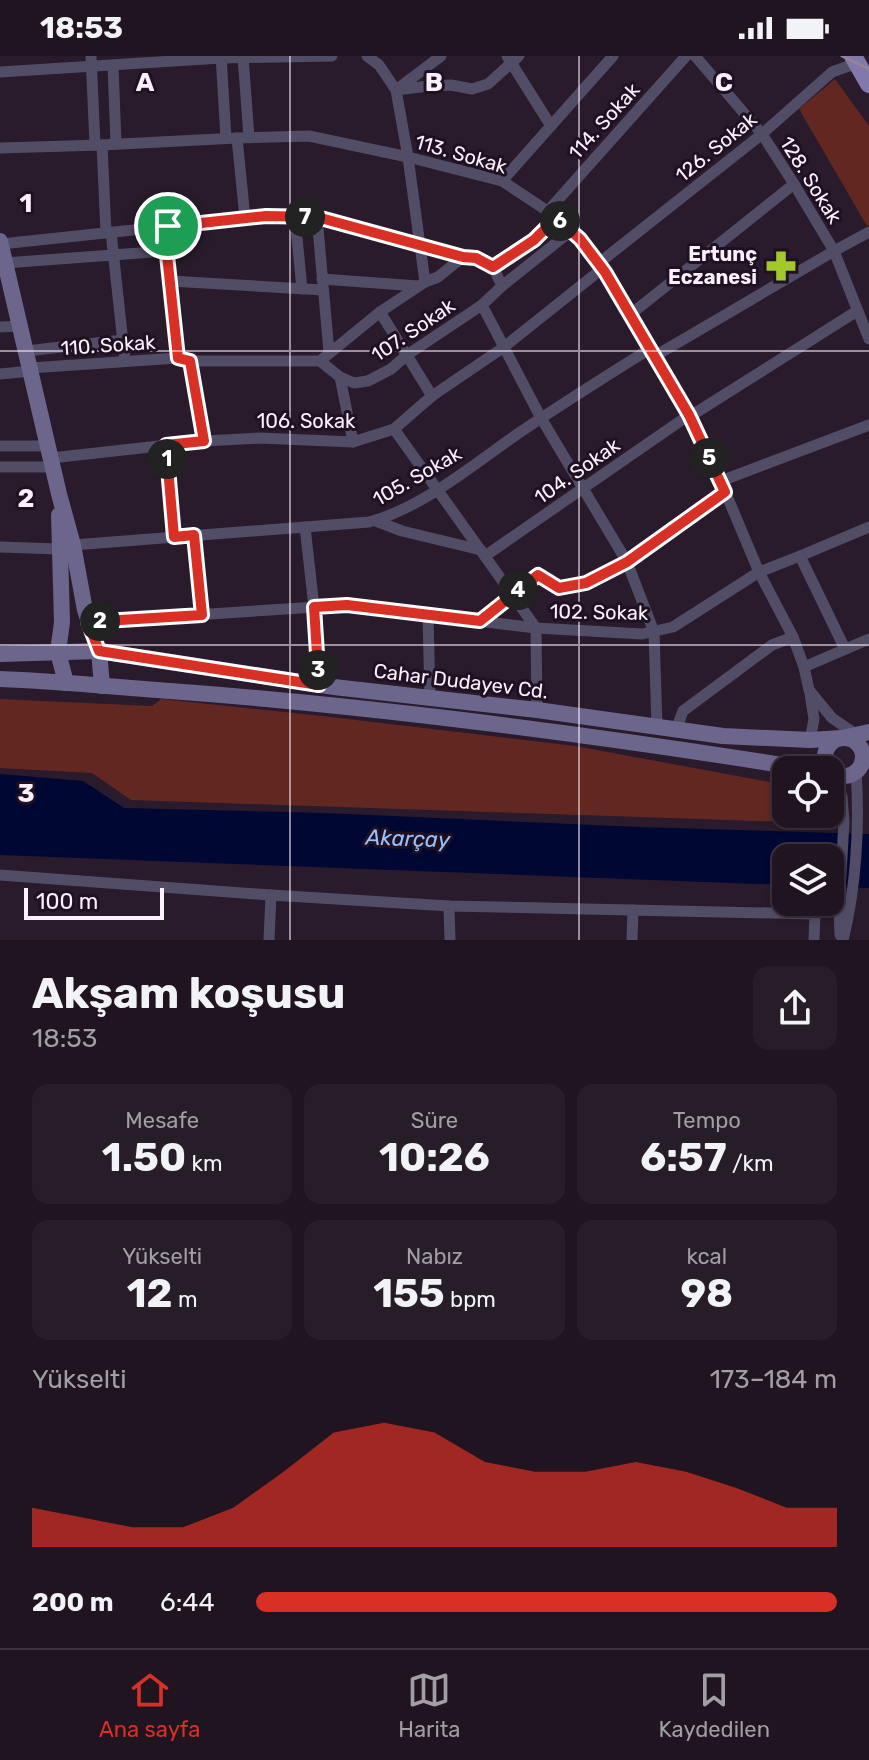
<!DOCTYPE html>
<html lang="tr">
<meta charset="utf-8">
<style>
body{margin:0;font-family:Rubik,sans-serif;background:#271d29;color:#f1f3f6;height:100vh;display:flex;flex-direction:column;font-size:30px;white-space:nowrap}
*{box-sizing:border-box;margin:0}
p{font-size:26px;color:#a19ea5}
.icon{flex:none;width:44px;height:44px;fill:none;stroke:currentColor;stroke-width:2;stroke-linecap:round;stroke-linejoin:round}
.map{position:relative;height:884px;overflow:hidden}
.drawer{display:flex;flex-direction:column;background:#1f1420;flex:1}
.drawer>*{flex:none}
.buttons{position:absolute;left:772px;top:700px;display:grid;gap:16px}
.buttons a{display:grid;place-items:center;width:72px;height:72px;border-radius:16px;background:#1f1420;box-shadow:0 2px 6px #0004,0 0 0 2px #3c333e;font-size:40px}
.scale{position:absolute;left:24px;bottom:20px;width:140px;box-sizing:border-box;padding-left:8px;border:4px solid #fbf1fc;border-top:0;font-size:22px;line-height:28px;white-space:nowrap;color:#fbf1fc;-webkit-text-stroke:6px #1f1121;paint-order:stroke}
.pin{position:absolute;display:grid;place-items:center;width:68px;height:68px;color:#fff;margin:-34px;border:4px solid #fff;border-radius:50%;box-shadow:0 2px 8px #0007}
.km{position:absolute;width:40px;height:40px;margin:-20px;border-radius:50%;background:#222;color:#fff;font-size:22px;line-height:40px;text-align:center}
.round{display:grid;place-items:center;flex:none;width:84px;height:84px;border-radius:16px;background:#271d29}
.headline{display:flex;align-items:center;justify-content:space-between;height:136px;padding:0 32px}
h1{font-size:44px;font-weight:700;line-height:60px}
.figures{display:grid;grid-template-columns:repeat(3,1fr);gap:12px;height:136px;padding:8px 32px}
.figures div{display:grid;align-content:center;border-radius:16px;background:#271d29;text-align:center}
.figures b{font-size:40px;font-weight:700}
.figures small{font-size:22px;font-weight:400}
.figures p{font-size:22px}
.chart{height:224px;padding:16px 32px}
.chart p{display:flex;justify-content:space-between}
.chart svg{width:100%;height:144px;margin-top:8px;fill:#d93025;opacity:.7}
ul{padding:0 32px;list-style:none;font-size:26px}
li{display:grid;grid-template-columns:128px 96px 1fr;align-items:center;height:60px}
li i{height:20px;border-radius:10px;background:#d93025}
.status{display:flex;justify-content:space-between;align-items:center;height:56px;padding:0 40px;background:#1f1420;direction:ltr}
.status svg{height:22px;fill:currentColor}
.tabs{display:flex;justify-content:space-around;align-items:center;height:112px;border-top:2px solid #3c333e;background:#1f1420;font-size:22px;color:#a19ea5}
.tabs a{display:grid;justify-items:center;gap:4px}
.tabs .on{color:#d93025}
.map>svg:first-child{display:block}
.green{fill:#632721}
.water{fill:#000733}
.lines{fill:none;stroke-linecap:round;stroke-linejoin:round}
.street{stroke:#514d66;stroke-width:11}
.secondary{stroke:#6c668d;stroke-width:16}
.primary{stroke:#8178ab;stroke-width:18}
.rail{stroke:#928693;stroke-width:3}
.route-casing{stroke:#fff;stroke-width:16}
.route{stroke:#d93025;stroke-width:10}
.grid{fill:none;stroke:#fbf1fc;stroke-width:2;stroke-opacity:0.55}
.labels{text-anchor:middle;stroke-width:6;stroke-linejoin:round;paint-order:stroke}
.street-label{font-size:20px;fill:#fbf1fc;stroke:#1f1121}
.poi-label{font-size:20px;font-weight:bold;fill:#fbf1fc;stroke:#1f1121;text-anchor:end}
.water-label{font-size:22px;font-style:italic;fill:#9ac1fe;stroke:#1f1121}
.grid-label{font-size:26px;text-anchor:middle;font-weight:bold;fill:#fbf1fc;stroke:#1f1121;stroke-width:6;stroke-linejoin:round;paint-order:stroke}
</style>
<div class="status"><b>18:53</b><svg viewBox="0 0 49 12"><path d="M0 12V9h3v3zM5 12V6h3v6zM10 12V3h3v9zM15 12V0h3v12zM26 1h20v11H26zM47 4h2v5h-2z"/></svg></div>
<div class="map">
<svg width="869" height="884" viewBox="0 0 869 884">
<rect width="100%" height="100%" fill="#291b2b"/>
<!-- green -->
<g class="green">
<polygon points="835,23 869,70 869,169 867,170 799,53"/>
<polygon points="0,643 152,650 161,643 331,661 575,690 786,729 786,758 819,758 820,767 131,744 92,717 0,712"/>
</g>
<!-- water -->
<polygon class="water" points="0,718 83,725 124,752 325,757 639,771 869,778 869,832 830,831 830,802 786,802 786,829 0,799"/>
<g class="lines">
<!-- street -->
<g class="street">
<polyline points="91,0 95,89"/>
<polyline points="221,0 226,82"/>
<polyline points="246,0 243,1 249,81"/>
<polyline points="367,0 379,9 396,34 408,101 425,226"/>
<polyline points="507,0 551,70"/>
<polyline points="695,0 762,78 794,128 834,195 869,283"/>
<polyline points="113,10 116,87"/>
<polyline points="0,16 221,2 332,0"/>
<polyline points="396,34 429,30 451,29 472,33 488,28 519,0"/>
<polyline points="396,34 441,0"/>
<polyline points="237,82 245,162"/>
<polyline points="102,89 106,177"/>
<polyline points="0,92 102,89 237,82 309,80 408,101 502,125 552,158 580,183 605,216 689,359 727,440 759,516 793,581 804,611 809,634 832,662 857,679"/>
<polyline points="502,125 613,0"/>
<polyline points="548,155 686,0"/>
<polyline points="295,161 302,233"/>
<polyline points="317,161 329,296"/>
<polyline points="164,171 178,302"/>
<polyline points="111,176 125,305"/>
<polyline points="1,188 266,160 317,161 463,201 476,202 493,211"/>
<polyline points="5,207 166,195"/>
<polyline points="599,207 762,78 832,16 857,7"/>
<polyline points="493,211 534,184 556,162"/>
<polyline points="322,223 418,230"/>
<polyline points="170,225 323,234"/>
<polyline points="502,230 571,175"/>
<polyline points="482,249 541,362 627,506 654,576 657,671"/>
<polyline points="380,256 432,340"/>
<polyline points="631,258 794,128"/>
<polyline points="0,271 20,270"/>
<polyline points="26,295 123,284"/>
<polyline points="655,300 834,195 869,176"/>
<polyline points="190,305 204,385"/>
<polyline points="320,305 340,321 354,327 368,325 391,313 407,299 482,249 502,230 493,211"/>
<polyline points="30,312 178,302 190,305 320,305 380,256 425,226 438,221 463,201"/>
<polyline points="0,318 31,315"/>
<polyline points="340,321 353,386"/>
<polyline points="689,361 857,255"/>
<polyline points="394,373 536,572 537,654"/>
<polyline points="166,389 174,481"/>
<polyline points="0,390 48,390"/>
<polyline points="51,402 204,385 259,382 353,386 394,373 432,340 504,291 603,212"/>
<polyline points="0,411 53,411"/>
<polyline points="721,425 869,369"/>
<polyline points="376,465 402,475 481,494"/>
<polyline points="305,471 314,551 319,629"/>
<polyline points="194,479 202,559"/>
<path d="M 73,489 L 369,466 C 420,453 473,409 516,379 C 560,349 605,321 651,292"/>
<polyline points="0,491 59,493"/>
<polyline points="485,500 689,359"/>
<polyline points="800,500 869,471"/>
<polyline points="512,538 538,519 559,532 586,527 627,506 725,436"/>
<polyline points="428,559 430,642"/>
<polyline points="480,565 514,540"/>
<polyline points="88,566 347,549 536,572 642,578 673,571 759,516 800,500 845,593"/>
<polyline points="804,611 869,583"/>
<polyline points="810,638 814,663 810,684"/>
<polyline points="676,674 683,655 772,589 793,581"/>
<polyline points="834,717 842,741 844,766 839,852 840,879"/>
<polyline points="0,819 271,839 449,850 815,858 814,884"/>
<polyline points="449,850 450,884"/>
<polyline points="269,884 271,839"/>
<polyline points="632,884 633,854"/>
<path d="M 843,884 C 856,833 860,768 856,716"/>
</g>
<!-- secondary -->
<g class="secondary">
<polyline points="0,185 59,438 73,489 85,554 99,595 102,630"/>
<polyline points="59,459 62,566 58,596 66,627"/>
<polyline points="0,598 99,595 334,631 537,654 723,680 810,684 842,682 869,676"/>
<path d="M 0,623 C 52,625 105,630 157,634 C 378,650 596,679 814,714"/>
<circle cx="844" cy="701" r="19"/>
</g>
<!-- primary -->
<polyline class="primary" points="853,0 869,28"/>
<!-- rail -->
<polyline class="rail" points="842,0 869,13"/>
</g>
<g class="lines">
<!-- route casing -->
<g class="route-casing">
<polygon id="route" points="266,160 317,161 463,201 476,202 493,211 534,184 556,162 580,183 605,216 689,359 725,436 627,506 586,527 559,532 538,519 480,565 347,549 314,551 319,629 99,595 88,566 202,559 194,479 174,481 166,389 204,385 190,305 178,302 164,171"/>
</g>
<!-- route -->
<use href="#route" class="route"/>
</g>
<!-- grid -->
<path class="grid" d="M 290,0 L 290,884M 579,0 L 579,884M 0,295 L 869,295M 0,589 L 869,589"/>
<!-- icons -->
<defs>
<g id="pharmacy-bare" transform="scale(2.4)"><path d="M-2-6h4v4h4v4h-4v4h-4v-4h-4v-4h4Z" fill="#a1c92a" stroke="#1f1121" stroke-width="2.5" paint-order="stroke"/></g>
</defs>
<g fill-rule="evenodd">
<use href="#pharmacy-bare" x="781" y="210"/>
</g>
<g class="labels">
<!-- street labels -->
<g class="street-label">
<text transform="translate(604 65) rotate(-48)" y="7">114. Sokak</text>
<text transform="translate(716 91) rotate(-39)" y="7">126. Sokak</text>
<text transform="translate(461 98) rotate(16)" y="7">113. Sokak</text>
<text transform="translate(811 124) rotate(58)" y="7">128. Sokak</text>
<text transform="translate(413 274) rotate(-34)" y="7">107. Sokak</text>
<text transform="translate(108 289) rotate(-4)" y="7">110. Sokak</text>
<text x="306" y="372">106. Sokak</text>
<text transform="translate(577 415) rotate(-35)" y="7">104. Sokak</text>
<text transform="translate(417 420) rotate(-30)" y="7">105. Sokak</text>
<text transform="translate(599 556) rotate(1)" y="7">102. Sokak</text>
<text transform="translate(461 625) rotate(7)" y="7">Cahar Dudayev Cd.</text>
</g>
<!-- poi labels -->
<g class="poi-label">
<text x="757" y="205">Ertunç<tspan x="757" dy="23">Eczanesi</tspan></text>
</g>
<!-- water labels -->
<g class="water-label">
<text transform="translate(408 782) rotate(2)" y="8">Akarçay</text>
</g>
</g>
<g class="grid-label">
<text x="145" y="35">A</text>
<text x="434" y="35">B</text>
<text x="724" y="35">C</text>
<text x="26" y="156">1</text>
<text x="26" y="451">2</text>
<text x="26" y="746">3</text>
</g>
</svg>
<div class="buttons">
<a><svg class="icon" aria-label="locate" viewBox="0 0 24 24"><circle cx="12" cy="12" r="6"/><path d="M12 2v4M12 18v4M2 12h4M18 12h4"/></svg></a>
<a><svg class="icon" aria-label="layers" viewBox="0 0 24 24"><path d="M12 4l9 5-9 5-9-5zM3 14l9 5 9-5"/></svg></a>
</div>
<div class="scale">100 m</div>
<div class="pin" style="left:168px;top:170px;background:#1e9e55"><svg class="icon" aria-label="arrive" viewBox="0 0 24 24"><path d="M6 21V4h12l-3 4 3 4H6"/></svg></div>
<b class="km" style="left:167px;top:403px">1</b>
<b class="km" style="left:100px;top:565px">2</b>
<b class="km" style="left:318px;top:614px">3</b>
<b class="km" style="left:518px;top:534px">4</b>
<b class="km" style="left:709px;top:402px">5</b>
<b class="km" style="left:560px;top:165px">6</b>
<b class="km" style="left:305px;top:161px">7</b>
</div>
<section class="drawer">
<div class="headline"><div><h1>Akşam koşusu</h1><p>18:53</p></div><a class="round"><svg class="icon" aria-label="share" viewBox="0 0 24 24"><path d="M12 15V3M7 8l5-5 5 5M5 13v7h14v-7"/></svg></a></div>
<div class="figures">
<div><p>Mesafe</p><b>1.50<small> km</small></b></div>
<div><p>Süre</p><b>10:26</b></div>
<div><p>Tempo</p><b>6:57<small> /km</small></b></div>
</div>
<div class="figures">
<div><p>Yükselti</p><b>12<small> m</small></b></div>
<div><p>Nabız</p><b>155<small> bpm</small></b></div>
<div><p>kcal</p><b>98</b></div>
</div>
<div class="chart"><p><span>Yükselti</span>173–184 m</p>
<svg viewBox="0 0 160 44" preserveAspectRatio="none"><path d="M0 44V32L10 35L20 38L30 38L40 32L50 21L60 9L70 6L80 9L90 18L100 21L110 21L120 18L130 21L140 26L150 32L160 32V44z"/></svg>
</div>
<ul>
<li><b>200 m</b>6:44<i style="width:100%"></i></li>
</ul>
</section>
<nav class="tabs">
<a class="on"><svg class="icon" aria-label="home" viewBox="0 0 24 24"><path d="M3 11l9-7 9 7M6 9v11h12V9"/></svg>Ana sayfa</a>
<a><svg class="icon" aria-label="map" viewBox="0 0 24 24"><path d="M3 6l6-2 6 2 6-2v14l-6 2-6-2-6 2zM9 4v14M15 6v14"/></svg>Harita</a>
<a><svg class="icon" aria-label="saved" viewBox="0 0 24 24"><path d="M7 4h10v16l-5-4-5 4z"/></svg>Kaydedilen</a>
</nav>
